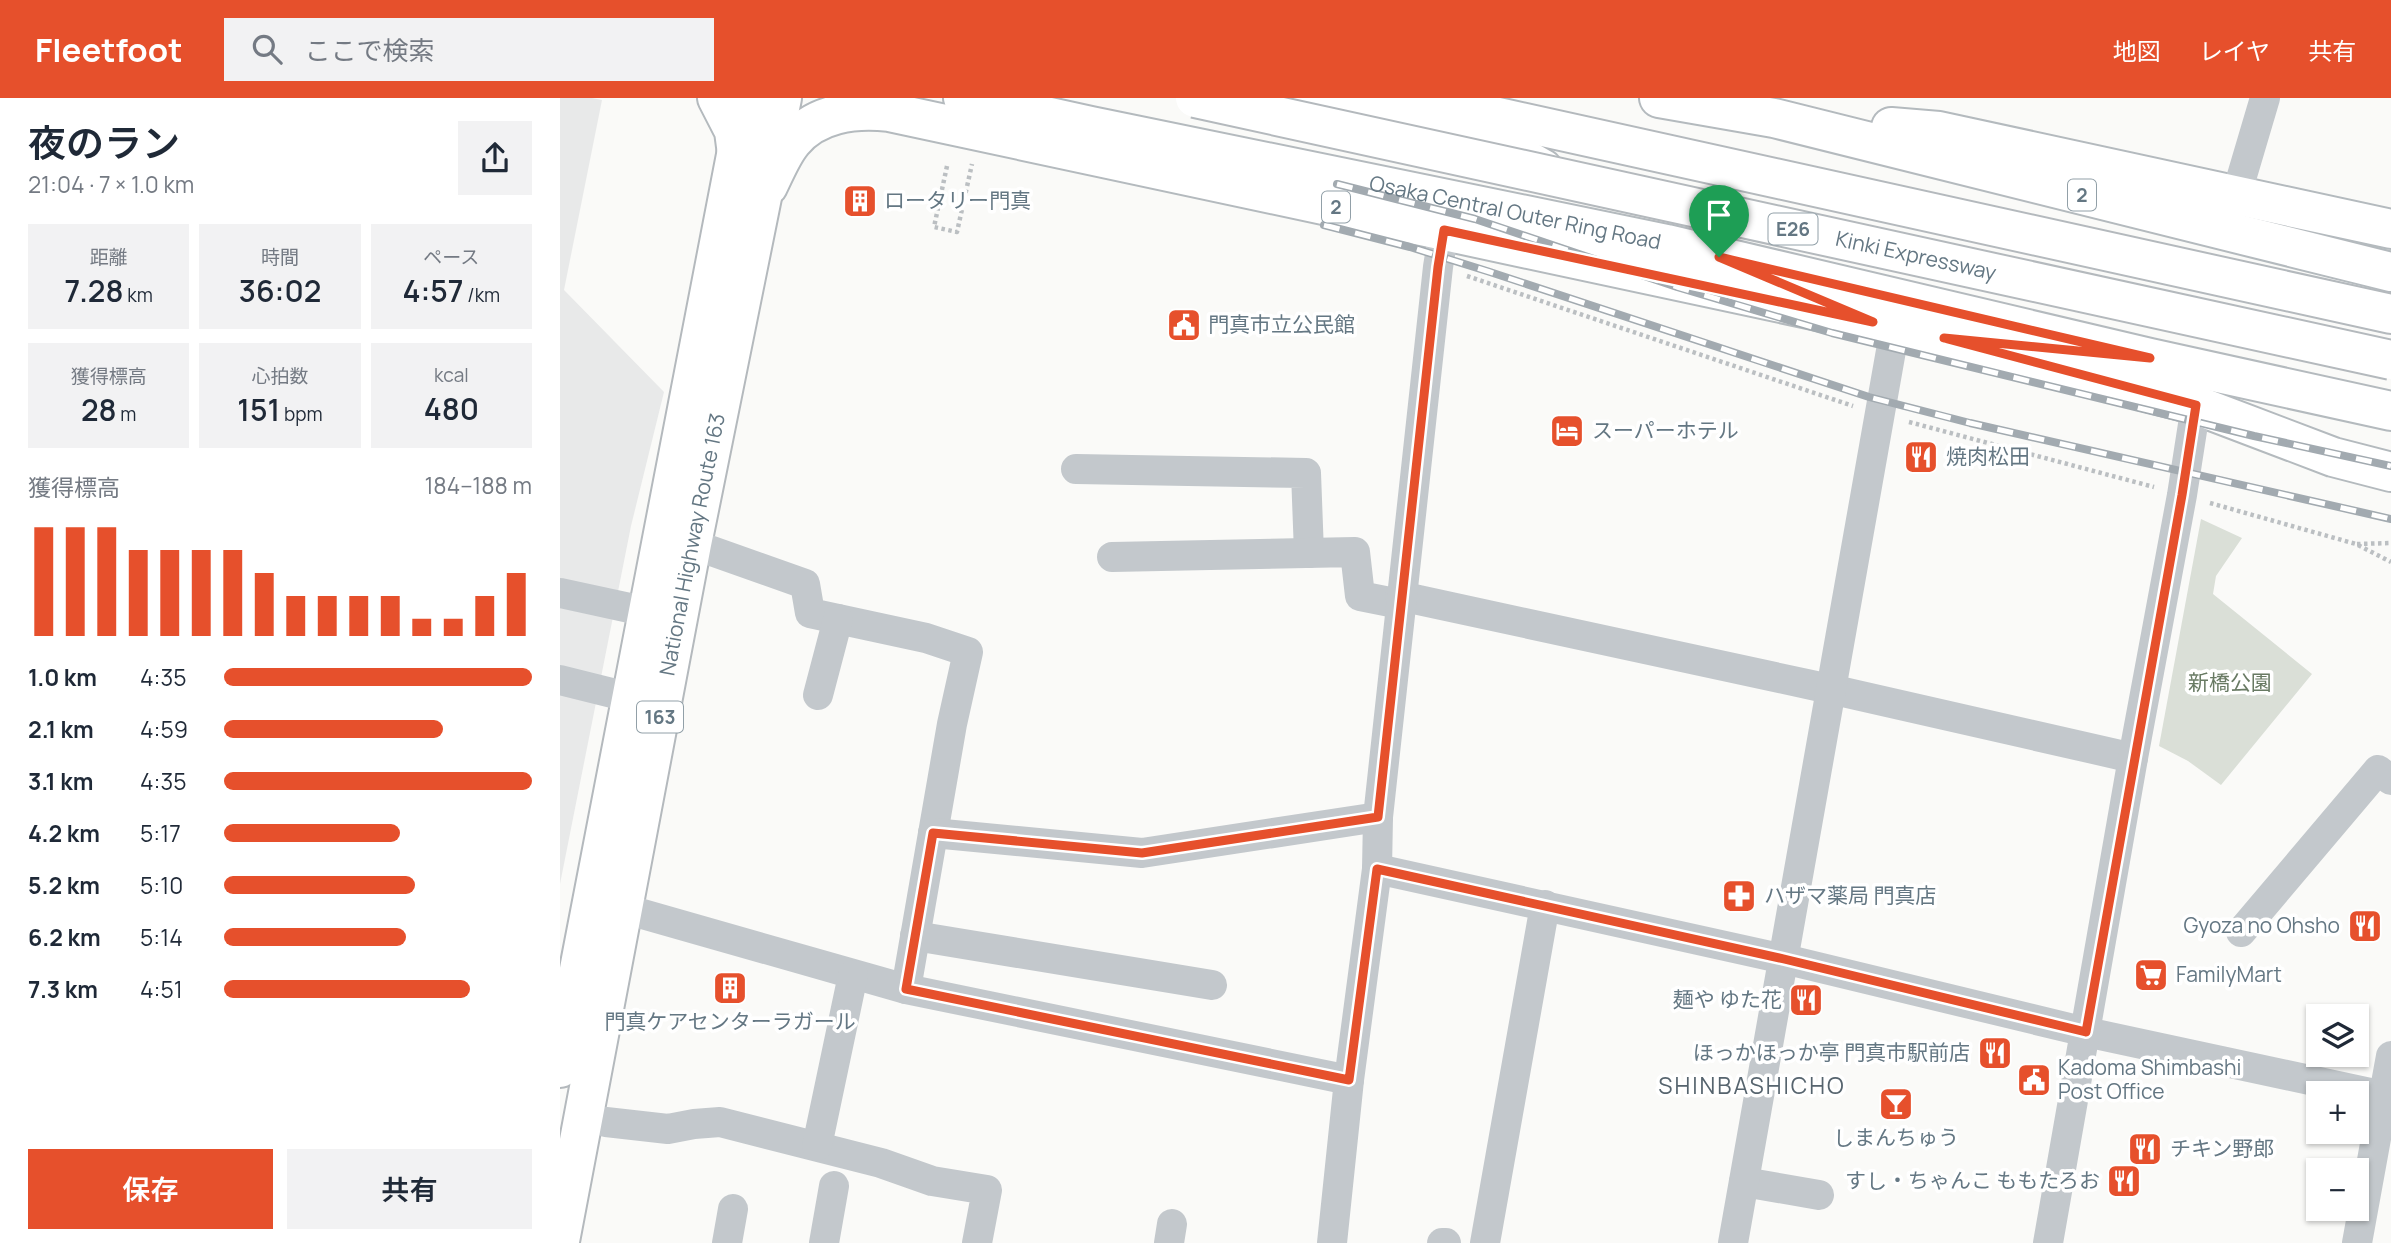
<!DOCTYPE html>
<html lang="ja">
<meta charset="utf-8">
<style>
body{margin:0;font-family:Manrope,"Noto Sans JP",sans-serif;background:#f2f2f3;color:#1f2937;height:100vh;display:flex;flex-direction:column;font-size:26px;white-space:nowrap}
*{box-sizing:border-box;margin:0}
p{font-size:23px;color:#747a83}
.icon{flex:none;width:38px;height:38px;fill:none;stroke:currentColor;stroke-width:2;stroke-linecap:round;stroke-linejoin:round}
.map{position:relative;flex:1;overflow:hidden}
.side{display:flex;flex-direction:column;background:#fff;width:560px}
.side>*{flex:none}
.buttons{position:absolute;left:1746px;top:906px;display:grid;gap:14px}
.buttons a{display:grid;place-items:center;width:63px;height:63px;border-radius:0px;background:#fff;box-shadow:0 2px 5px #0004;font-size:35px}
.pin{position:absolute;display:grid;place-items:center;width:60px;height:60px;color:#fff;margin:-72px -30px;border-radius:50% 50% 50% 0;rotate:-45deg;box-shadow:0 0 7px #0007}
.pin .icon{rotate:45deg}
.round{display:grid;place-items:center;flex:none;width:74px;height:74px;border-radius:0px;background:#f2f2f3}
.overview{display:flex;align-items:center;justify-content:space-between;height:119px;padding:0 28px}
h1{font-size:38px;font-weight:600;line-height:52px}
.stats{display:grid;grid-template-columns:repeat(3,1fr);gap:10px;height:119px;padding:7px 28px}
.stats div{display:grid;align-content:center;border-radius:0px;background:#f2f2f3;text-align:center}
.stats b{font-size:30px;font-weight:600}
.stats small{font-size:19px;font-weight:400}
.stats p{font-size:19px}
.chart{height:196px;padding:14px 28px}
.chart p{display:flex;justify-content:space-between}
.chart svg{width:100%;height:126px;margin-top:7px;stroke:#e6502c;stroke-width:6}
.button{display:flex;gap:14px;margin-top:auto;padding:14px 28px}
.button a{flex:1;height:80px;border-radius:0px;background:#e6502c;color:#fff;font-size:28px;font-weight:600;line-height:80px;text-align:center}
.button a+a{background:#f2f2f3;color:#1f2937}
ul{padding:0 28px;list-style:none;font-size:23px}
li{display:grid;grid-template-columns:112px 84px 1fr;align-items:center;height:52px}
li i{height:18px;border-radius:9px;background:#e6502c}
header{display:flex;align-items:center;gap:42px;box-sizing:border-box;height:98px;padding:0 35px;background:#e6502c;color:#fff}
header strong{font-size:33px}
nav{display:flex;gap:38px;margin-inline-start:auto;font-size:24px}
.search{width:490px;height:63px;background:#f2f2f3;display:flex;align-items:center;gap:18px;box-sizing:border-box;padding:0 24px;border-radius:0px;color:#747a83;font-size:26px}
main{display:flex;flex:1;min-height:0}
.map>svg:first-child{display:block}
.built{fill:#e8e9e9}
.green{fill:#dadfd7}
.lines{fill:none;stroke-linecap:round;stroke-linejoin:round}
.major-casing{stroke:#b4babe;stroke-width:42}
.highway-casing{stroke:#b4b9bd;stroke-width:42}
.path{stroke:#bbbfc2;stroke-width:4.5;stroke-dasharray:3.5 3.5;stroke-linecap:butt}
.minor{stroke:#c3c8cc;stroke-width:30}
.major{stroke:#fff;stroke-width:38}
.highway{stroke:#fff;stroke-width:38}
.rail-casing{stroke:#a2aab0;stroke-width:8}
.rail{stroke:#fff;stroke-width:5;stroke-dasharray:16;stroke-linecap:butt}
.highway-bridge-casing{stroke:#b4b9bd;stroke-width:42;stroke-linecap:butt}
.highway-bridge{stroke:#fff;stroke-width:38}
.route-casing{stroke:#fff;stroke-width:14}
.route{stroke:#e6502c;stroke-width:9}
.labels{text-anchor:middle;stroke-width:7;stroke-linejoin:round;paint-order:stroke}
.shield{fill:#fff;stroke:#92a0a8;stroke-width:2}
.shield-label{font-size:19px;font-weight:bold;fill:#647783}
.poi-label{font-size:21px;fill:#647783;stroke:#fff;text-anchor:start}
.street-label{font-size:21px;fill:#647783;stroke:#fff}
.park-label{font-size:21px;fill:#687a63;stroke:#fff}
.neighbourhood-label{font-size:23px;letter-spacing:2px;fill:#56646e;stroke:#fff}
</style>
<header>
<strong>Fleetfoot</strong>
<div class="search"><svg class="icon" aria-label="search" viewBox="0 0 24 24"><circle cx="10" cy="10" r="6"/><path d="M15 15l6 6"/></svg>ここで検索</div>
<nav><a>地図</a><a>レイヤ</a><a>共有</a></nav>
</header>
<main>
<section class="side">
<div class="overview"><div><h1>夜のラン</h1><p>21:04 · 7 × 1.0 km</p></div><a class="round"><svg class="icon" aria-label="share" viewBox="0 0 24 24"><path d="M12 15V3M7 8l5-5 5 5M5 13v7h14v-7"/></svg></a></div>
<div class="stats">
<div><p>距離</p><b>7.28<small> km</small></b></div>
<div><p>時間</p><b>36:02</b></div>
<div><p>ペース</p><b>4:57<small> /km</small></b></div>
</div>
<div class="stats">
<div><p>獲得標高</p><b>28<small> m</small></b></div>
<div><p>心拍数</p><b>151<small> bpm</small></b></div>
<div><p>kcal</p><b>480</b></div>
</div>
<div class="chart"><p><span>獲得標高</span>184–188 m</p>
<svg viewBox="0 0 160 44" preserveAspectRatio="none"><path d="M5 44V6M15 44V6M25 44V6M35 44V14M45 44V14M55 44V14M65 44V14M75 44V22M85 44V30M95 44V30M105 44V30M115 44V30M125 44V38M135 44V38M145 44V30M155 44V22"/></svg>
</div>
<ul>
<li><b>1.0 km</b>4:35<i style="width:100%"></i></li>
<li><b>2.1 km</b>4:59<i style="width:71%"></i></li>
<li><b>3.1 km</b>4:35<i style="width:100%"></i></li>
<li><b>4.2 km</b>5:17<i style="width:57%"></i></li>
<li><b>5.2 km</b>5:10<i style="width:62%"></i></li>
<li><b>6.2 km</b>5:14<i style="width:59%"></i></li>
<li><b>7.3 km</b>4:51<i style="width:80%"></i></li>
</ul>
<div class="button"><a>保存</a><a>共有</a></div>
</section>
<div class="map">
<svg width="1831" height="1145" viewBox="0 0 1831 1145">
<rect width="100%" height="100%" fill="#fafaf8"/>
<!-- built -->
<polygon class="built" points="0,0 32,0 42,2 4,192 104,294 71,428 0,786"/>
<!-- green -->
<polygon class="green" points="1641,421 1682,440 1656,478 1653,496 1752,576 1661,687 1628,663 1599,648"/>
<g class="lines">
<!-- major casing -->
<g class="major-casing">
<g id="major">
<polyline points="157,0 174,33 177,56"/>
<path id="s1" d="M 403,0 L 531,28 L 1107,146 L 1590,260 L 1831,313"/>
<path d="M 742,0 C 822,18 911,27 983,71"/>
<polyline points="1099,0 1214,20 1831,174"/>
<polyline points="1331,29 1379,33 1831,131"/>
<path d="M 208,88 C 215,74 222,56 232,44 C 255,15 295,10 329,14 L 1384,240 L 1636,307 L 1773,359 L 1831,374"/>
</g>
</g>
<!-- highway casing -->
<g class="highway-casing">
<g id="highway">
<polyline points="852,0 1831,216"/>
<polyline points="0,970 187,0"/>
<path id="s2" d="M 0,1143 L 132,446 L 222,0"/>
</g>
</g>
<!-- path -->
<g class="path">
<polyline points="387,68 374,129 397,134 412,66"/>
<polyline points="907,178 1293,308"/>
<polyline points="1349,324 1594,389"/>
<polyline points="1650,405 1796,446 1831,464"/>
<polyline points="1797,446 1831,445"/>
</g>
<!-- minor -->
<g class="minor">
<polyline points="1676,98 1705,0"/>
<polyline points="516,371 746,375 749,455"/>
<polyline points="132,446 245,486 250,515 366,540 408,554 392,626 346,891"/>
<polyline points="552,459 795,454 800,498 840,506"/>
<polyline points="0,495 88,514"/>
<polyline points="840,498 1270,591 1573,660"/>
<polyline points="0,582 72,600"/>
<polyline points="258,597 278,521"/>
<polyline points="373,735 582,755 818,719"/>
<polyline points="817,771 1224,861 1526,934 1824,998"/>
<polyline points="44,805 346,891 789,982"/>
<polyline points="1681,834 1818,672 1831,682"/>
<polyline points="355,838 652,887"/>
<polyline points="46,1024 108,1031 134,1026 160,1024 321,1065 372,1083 427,1092 417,1145"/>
<polyline points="257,1048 293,877"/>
<polyline points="1184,1084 1259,1097"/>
<polyline points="167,1145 173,1111"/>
<polyline points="264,1145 274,1088"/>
<polyline points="609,1145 612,1126"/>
<polyline points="772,1145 789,982 817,771 818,719 878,169 884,132"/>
<polyline points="882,1145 886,1145"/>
<polyline points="925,1145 985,807"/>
<polyline points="1173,1145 1335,230"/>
<polyline points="1488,1145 1573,660 1622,397 1636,307"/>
<polyline points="1797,1145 1831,958"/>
</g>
<!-- major -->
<use href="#major" class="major"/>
<!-- highway -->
<use href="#highway" class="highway"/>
<!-- rail casing -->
<g class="rail-casing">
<g id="rail">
<polyline points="777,86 915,121 1117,189 1272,235 1694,338 1831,368"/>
<polyline points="764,127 850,149 930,174 1309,299 1410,325 1831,421"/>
</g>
</g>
<!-- rail -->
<use href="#rail" class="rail"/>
<!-- highway-bridge casing -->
<g class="highway-bridge-casing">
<g id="highway-bridge">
<path id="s3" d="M 635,0 L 1831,262"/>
</g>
</g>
<!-- highway-bridge -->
<use href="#highway-bridge" class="highway-bridge"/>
</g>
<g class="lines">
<!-- route casing -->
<g class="route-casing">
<polygon id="route" points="884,132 1313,224 1159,159 1590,260 1384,240 1636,307 1622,397 1526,934 1224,861 817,771 789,982 346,891 373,735 582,755 818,719 878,169"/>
</g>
<!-- route -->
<use href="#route" class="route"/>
</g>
<!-- icons -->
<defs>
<g id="building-square" transform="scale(1.75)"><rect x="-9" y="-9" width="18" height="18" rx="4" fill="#e6502c" stroke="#fff"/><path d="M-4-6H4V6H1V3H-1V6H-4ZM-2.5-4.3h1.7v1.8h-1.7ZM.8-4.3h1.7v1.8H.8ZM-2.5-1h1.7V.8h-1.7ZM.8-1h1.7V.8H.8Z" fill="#fff"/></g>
<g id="civic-square" transform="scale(1.75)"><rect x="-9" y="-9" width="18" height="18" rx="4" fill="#e6502c" stroke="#fff"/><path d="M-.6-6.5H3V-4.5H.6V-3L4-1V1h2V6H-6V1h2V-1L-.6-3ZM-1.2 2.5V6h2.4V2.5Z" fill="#fff"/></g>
<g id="hotel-square" transform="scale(1.75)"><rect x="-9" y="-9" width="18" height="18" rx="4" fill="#e6502c" stroke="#fff"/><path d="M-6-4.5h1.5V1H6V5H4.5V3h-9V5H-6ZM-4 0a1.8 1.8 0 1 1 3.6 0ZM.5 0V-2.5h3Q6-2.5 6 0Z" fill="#fff"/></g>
<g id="restaurant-square" transform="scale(1.75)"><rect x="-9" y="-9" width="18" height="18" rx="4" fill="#e6502c" stroke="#fff"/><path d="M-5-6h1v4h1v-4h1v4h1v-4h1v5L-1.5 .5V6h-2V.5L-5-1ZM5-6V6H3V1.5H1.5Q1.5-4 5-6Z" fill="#fff"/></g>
<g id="pharmacy-square" transform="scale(1.75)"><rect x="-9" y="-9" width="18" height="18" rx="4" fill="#e6502c" stroke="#fff"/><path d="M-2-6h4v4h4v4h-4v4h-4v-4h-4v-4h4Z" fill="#fff"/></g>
<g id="supermarket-square" transform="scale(1.75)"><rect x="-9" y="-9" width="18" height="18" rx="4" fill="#e6502c" stroke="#fff"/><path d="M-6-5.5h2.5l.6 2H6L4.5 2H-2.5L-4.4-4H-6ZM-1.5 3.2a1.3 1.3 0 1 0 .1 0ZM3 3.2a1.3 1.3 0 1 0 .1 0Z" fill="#fff"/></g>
<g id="bar-square" transform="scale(1.75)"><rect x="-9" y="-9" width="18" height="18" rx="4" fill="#e6502c" stroke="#fff"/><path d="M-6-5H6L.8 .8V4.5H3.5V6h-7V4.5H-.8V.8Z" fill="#fff"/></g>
</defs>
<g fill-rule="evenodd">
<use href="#building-square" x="300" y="103"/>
<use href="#civic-square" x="624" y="227"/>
<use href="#hotel-square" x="1007" y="333"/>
<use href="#restaurant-square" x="1361" y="359"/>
<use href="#pharmacy-square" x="1179" y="798"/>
<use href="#restaurant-square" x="1805" y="828"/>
<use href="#supermarket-square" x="1591" y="877"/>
<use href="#building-square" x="170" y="890"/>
<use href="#restaurant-square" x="1246" y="902"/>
<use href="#restaurant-square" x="1435" y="955"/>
<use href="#civic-square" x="1474" y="982"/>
<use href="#bar-square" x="1336" y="1006"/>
<use href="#restaurant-square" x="1585" y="1051"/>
<use href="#restaurant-square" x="1564" y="1083"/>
</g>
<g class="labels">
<!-- shield labels -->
<g class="shield">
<rect x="1508" y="81.5" width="28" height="31" rx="5"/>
<rect x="762" y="93.5" width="28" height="31" rx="5"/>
<rect x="1208.5" y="115.5" width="49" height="31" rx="5"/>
<rect x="77" y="603.5" width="46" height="31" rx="5"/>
</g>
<g class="shield-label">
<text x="1522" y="104">2</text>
<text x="776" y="116">2</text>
<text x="1233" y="138">E26</text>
<text x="100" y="626">163</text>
</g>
<!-- poi labels -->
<g class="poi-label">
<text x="324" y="110">ロータリー門真</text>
<text x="648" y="234">門真市立公民館</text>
<text x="1032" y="340">スーパーホテル</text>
<text x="1386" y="366">焼肉松田</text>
<text x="1204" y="805">ハザマ薬局 門真店</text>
<text x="1780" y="835" text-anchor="end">Gyoza no Ohsho</text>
<text x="1616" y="884">FamilyMart</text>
<text x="1222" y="909" text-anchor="end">麺や ゆた花</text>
<text x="170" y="931" text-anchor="middle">門真ケアセンターラガール</text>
<text x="1410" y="962" text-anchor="end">ほっかほっか亭 門真市駅前店</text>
<text x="1498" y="977">Kadoma Shimbashi<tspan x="1498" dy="24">Post Office</tspan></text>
<text x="1336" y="1047" text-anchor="middle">しまんちゅう</text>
<text x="1610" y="1058">チキン野郎</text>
<text x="1540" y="1090" text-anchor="end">すし・ちゃんこ ももたろお</text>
</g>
<!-- street labels -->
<g class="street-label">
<text dy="7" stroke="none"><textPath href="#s1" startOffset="564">Osaka Central Outer Ring Road</textPath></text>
<text dy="7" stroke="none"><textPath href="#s3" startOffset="738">Kinki Expressway</textPath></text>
<text dy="7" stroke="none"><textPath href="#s2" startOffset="709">National Highway Route 163</textPath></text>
</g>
<!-- park labels -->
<g class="park-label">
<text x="1670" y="592">新橋公園</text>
</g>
<!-- neighbourhood labels -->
<g class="neighbourhood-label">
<text x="1192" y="996">SHINBASHICHO</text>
</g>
</g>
</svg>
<div class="buttons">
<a><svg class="icon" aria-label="layers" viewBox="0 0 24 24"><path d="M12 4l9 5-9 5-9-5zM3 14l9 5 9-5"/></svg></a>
<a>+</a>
<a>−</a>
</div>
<div class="pin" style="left:1159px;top:159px;background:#1e9e55"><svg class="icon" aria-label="arrive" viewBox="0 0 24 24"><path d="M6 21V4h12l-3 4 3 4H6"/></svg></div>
</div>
</main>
